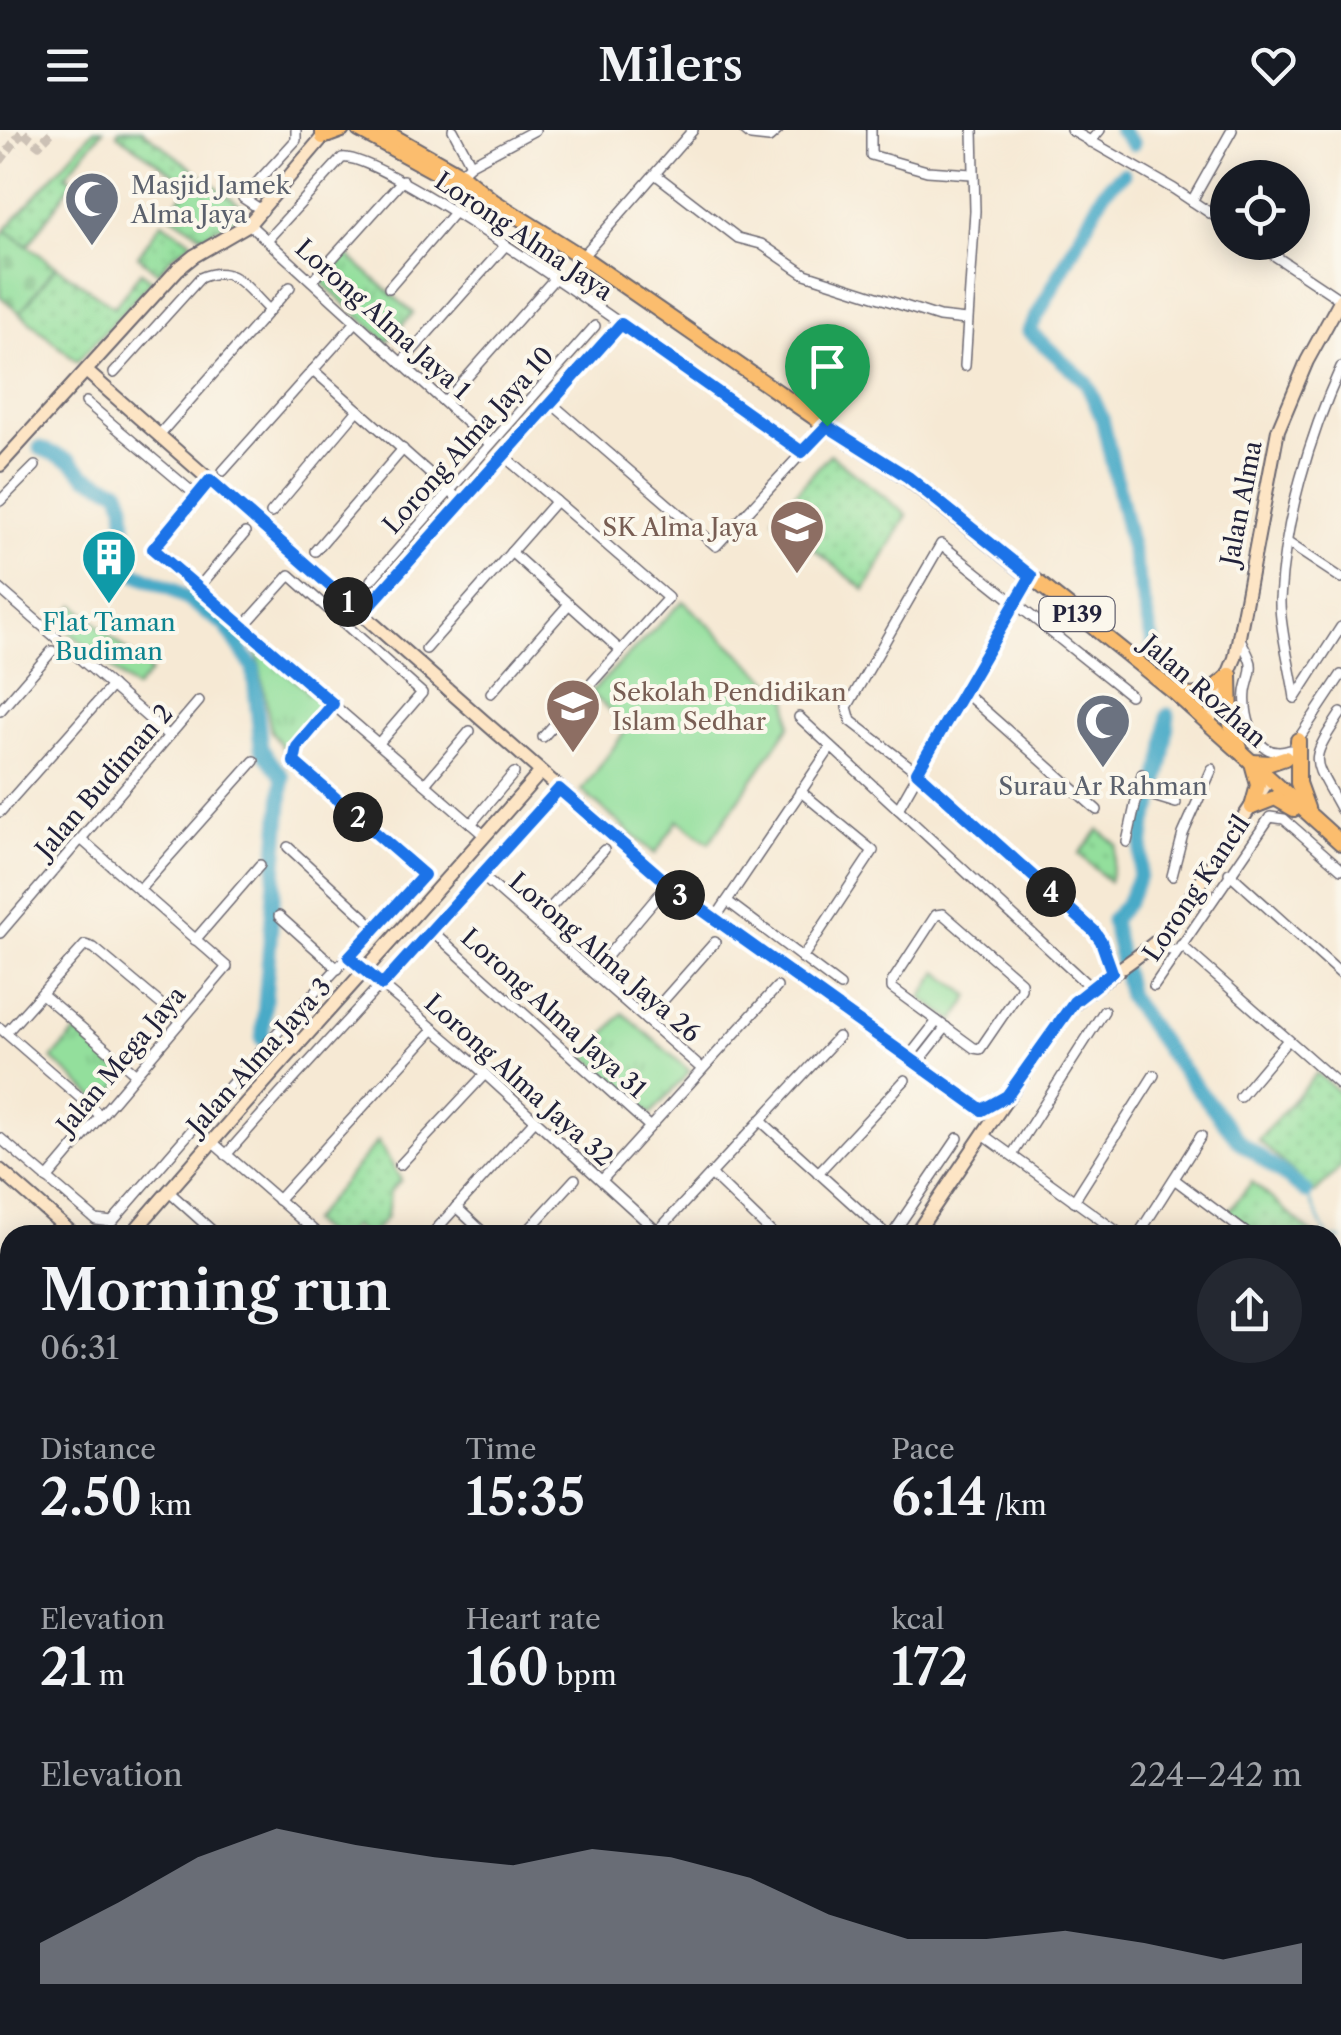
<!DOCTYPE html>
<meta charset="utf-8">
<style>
body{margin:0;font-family:"Libre Caslon Text",serif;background:#242831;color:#f1f3f6;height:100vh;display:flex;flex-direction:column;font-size:38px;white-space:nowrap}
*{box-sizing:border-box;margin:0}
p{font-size:32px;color:#9ea1a6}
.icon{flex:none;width:55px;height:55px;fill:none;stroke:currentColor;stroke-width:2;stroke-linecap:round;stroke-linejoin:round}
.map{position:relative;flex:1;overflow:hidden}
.sheet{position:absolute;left:0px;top:1095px;width:1342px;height:810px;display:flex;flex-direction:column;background:#171b24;border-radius:30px 30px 0 0;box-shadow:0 5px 25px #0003}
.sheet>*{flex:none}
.buttons{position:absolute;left:1210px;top:30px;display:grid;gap:20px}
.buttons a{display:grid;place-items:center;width:100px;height:100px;border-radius:50%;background:#171b24;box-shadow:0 5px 25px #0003;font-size:50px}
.pin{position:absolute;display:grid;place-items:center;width:85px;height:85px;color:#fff;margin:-102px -42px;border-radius:50% 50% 50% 0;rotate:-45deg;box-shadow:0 0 10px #0007}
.pin .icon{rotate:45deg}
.km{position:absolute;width:50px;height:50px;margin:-25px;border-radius:50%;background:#222;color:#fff;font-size:28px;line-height:50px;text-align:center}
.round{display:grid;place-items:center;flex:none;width:105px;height:105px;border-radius:52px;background:#242831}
.overview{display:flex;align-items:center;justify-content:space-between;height:170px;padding:0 40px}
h1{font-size:55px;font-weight:600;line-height:75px}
.stats{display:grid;grid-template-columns:repeat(3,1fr);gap:15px;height:170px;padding:10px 40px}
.stats div{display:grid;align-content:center}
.stats b{font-size:50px;font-weight:600}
.stats small{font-size:28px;font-weight:400}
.stats p{font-size:28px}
.chart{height:280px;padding:20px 40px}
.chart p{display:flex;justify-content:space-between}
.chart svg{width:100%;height:180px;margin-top:10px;fill:#8c9099;opacity:.7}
header{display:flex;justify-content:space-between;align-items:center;height:130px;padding:0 40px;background:#171b24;font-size:45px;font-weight:600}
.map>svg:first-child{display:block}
.grass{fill:url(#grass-dots);stroke:#5a806c;stroke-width:2.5}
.cemetery{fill:url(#cemetery-stones);stroke:#5a806c;stroke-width:2.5}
.park{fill:url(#park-tufts);stroke:#5a806c;stroke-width:2.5}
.pitch{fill:#93df9c;stroke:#5a806c;stroke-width:2.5}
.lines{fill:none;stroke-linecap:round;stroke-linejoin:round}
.stream{stroke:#48aac7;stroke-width:2.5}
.river{stroke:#48aac7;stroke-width:15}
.street-tunnel{stroke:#ccc1b5;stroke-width:9;stroke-dasharray:9 4.5;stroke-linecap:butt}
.street-casing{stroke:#6c6871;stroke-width:12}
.secondary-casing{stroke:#6c6871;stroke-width:16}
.primary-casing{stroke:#6c6871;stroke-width:18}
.street{stroke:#fff;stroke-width:9}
.secondary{stroke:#fde5c5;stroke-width:12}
.primary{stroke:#fbbd6e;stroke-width:14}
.route-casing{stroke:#fff;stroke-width:20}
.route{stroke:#1a73e8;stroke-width:12}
.labels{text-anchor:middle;stroke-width:8;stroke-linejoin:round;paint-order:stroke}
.shield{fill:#fbf7ec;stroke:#636270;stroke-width:2.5}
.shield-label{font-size:22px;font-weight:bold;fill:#22223b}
.worship-label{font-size:25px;fill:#5b616d;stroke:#fbf7ec;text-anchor:start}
.street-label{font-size:25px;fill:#22223b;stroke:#fbf7ec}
.education-label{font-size:25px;fill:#785e54;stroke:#fbf7ec;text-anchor:end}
.culture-label{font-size:25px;fill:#0d838f;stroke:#fbf7ec}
</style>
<header><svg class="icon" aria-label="menu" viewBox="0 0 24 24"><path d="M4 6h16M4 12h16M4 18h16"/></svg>Milers<svg class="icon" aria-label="heart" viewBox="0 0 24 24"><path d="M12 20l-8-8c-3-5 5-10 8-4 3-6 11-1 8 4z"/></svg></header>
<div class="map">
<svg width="1341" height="1905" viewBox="0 0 1341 1905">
<defs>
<pattern id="grass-dots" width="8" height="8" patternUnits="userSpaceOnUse" patternTransform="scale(2.5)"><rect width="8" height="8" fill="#93df9c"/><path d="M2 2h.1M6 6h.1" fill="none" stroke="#7ebf87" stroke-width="1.8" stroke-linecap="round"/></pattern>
<pattern id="cemetery-stones" width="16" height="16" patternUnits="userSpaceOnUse" patternTransform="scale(2.5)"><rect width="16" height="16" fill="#93df9c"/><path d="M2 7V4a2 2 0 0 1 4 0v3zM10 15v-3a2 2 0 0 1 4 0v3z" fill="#7ebf87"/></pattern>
<pattern id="park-tufts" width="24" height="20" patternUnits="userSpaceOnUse" patternTransform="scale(2.5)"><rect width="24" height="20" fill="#93df9c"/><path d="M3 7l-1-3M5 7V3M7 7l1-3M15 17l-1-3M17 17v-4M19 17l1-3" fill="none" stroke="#7ebf87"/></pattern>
</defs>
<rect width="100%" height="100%" fill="#fbf7ec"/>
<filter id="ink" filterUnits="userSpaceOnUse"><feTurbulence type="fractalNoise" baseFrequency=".01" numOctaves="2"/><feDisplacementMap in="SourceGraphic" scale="20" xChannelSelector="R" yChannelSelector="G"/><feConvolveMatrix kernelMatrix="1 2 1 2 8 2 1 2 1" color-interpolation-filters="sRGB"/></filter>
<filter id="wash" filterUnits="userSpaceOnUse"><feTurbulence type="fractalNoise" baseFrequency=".0048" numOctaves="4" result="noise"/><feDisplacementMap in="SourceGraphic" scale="40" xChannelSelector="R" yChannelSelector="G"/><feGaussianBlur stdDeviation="2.25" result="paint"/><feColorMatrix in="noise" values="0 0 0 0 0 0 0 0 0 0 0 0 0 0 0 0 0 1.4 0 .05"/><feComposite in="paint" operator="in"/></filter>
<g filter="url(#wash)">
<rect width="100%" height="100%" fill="#f6e9d4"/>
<!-- grass -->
<g class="grass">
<polygon points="94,0 103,0 66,45 73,51 28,116 5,100"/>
<polygon points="119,0 142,0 248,81 203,106 169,84 189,55 117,4"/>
<polygon points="162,92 193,112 174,124 158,143 138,126"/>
<polygon points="56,136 114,177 141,142 152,150 77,232 20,183"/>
<polygon points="830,324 907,385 865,460 774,387"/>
<polygon points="1099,700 1117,715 1109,752 1079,724"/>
<polygon points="1317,943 1341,964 1341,1037 1315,1063 1258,1010"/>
<polygon points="378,1011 401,1050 390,1061 387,1087 371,1105 364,1105 353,1096 345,1105 326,1105 310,1092"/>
<polygon points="1252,1052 1314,1105 1259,1105 1228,1082"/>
</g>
<!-- cemetery -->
<polygon class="cemetery" points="5,100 56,136 20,183 0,166 0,106"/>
<!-- park -->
<g class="park">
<polygon points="344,122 413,183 387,212 319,150"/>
<polygon points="75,475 151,542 135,559 59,493"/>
<polygon points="256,516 325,576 286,622 271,601"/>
<polygon points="938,842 970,866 954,891 921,868"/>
<polygon points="623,883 690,941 651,984 586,926"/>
<polygon points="76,902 126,947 102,974 52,929"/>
</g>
<!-- pitch -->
<polygon class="pitch" points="683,471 788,568 790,595 709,713 678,690 655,724 582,661 629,596 590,563"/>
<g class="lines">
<!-- stream -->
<g class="stream">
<polyline points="1306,1062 1327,1105"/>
<polyline points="1332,1108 1341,1109"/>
</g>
<!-- river -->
<g class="river">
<polyline points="1120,0 1133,14"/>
<polyline points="1123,44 1105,60 1029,201 1086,252 1102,288 1154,518"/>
<polyline points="40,318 71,331 86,346 119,360 124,374 127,436 133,442 172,459 225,495 253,538 261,618 283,648 262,909"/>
<polyline points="1168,585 1164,624 1153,673 1145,694 1139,746 1127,773 1112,790 1129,866 1166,919 1239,1011 1306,1062"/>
</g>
</g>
</g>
<g filter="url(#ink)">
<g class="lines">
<!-- street-tunnel -->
<g class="street-tunnel">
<polyline points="24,3 39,15 54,0"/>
<polyline points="0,31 22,2"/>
</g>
<!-- street casing -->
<g class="street-casing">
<g id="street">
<polyline points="453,0 471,34"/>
<polyline points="744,0 751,6 769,8 778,0"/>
<polyline points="871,0 871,25 927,41 972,44"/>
<polyline points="1071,0 1174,59 1228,95"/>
<polyline points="1090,12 1100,0"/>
<polyline points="460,44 471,34 535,0"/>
<polyline points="655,44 738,108 761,114 805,144 939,187 966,190"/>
<polyline points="1192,71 1232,0"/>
<polyline points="263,81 243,68 296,10 296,0"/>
<polyline points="249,94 490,314"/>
<path d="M 267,110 L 342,28 C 386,18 743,281 802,322"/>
<polyline points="1254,112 1341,170"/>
<polyline points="582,127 693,0"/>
<polyline points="312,151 403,50"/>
<polyline points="389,158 453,84"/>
<polyline points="401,233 505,116"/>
<polyline points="965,236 975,81 973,0"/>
<polyline points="313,240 462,372"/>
<path d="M 114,243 L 200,148 C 234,133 246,158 269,180"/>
<polyline points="86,272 197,366"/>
<polyline points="445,272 555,148"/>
<polyline points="551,273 716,416 827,296"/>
<polyline points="159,305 290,157"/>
<polyline points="504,326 668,468 543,607"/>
<polyline points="223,341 356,192"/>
<polyline points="210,350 153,419 485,706"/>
<polyline points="0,371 35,336"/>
<polyline points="271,383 358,280"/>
<polyline points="1288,413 1341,448"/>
<polyline points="315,421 403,319"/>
<polyline points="511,422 619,519"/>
<polyline points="371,450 595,196"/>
<polyline points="198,458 245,403"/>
<polyline points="0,459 169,606"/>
<polyline points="362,484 621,194"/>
<polyline points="243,497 290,445 422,563 378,614"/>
<path d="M 1240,508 C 1243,516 1248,523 1250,530 C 1254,539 1247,552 1246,562 C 1243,589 1257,632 1290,620"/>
<polyline points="426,519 556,371"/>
<polyline points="963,561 1097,680"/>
<polyline points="491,563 569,474"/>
<path d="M 1295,568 C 1291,540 1279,495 1280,469 C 1284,392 1309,307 1341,237"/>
<polyline points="1295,568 1341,497"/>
<polyline points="0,581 52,521"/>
<path d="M 1341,583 C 1307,635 1312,626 1341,680"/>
<polyline points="799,587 1091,858"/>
<polyline points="1295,614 1341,545"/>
<polyline points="425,654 470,601"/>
<polyline points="800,661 873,721 802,828"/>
<polyline points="1140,662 1176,673"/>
<polyline points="898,679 1031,446"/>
<polyline points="0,682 112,556"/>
<polyline points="471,694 514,643"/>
<polyline points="1127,712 1142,644"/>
<polyline points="288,717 376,798"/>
<polyline points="1229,743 1341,844"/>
<polyline points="481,745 702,939"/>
<polyline points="1172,746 1183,704 1212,639"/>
<polyline points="140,759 254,631"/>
<polyline points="727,771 840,856"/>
<polygon points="943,784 1021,852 1021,859 980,919 974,918 892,858 892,852 936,785"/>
<polyline points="279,786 338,839"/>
<polyline points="714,790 831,617"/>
<polyline points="536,793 604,720"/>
<polyline points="431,800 650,997"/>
<polyline points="0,803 199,571"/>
<polyline points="195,810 260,735"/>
<polyline points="1181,815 1341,956"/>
<polyline points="1149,819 1178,820"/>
<polyline points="349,827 462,923 661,1105"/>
<polyline points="1112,842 1101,811 1094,801 917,642 851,591 847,577 941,414 1130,565"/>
<polyline points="593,843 668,754"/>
<polyline points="1154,856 1270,687 1284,689 1341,739"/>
<polyline points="42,864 136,944"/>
<polyline points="646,890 715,812"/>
<polyline points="0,898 100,985"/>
<polyline points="6,903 85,815 94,818 181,891"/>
<polyline points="908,928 937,891"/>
<polyline points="917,934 946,897"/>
<polyline points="1240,967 1288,910"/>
<polyline points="760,990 887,1105"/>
<polyline points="982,1004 1122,1105"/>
<polyline points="0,1008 96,1090 112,1092 263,918 424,745 294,632 297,617 333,574"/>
<polyline points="211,1011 319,1105"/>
<path d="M 226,1025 C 335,900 450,782 559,659"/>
<polyline points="1012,1025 1104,881"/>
<polyline points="400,1035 485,944"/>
<polyline points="818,1043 905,950"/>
<polyline points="711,1044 774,1105"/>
<polyline points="47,1049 227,837 81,709"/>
<polyline points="1174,1049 1249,1105"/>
<polyline points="602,1050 777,857"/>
<polyline points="168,1061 217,1105"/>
<polyline points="278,1070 434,899"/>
<polyline points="1074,1071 1154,945"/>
<polyline points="456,1077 486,1105"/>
<polyline points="657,1102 838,907"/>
<polyline points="431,1105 535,990"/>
<polyline points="524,1105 575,1049"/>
<polyline points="617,1105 629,1105"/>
<polyline points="892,1105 958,1008"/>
<polyline points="1138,1105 1201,1006"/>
<polyline points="1332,1167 1341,1173"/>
<polyline points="1335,1263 1341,1253"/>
<polyline points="1332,1433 1341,1417"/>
<polyline points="0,1528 10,1537"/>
<polyline points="1332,1542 1341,1526"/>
<polyline points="0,1589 10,1579"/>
<polyline points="1332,1700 1341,1685"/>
<polyline points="0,1702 10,1692"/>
<polyline points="1332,1725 1341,1731"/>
<polyline points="0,1819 10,1808"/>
<polyline points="1332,1819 1341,1803"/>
<polyline points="0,1890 17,1905"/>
<polyline points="759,1895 770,1905"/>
<polyline points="860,1895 870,1905"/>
<polyline points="126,1905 136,1895"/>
<polyline points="239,1905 248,1895"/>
<polyline points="351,1905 360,1895"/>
<polyline points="722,1905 728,1895"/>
<polyline points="935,1905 941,1895"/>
<polyline points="1013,1905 1018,1895"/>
<polyline points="1089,1905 1094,1895"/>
<polyline points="1141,1905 1147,1895"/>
<polyline points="1215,1905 1220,1895"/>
<polyline points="1287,1905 1293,1895"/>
</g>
</g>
<!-- secondary casing -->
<g class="secondary-casing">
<g id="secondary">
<polyline points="86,241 680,764 982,980"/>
<polyline points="0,335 178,139 194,126 249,94 327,2"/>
<polyline points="1208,593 1235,528 1278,300 1307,231 1341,169"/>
<polyline points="0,1040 74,1105"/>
<path d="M 131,1105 C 265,948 405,798 540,643"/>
<path d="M 915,1105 L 1062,887 C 1092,852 1134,834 1167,802 L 1270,648"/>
<polyline points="1332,1491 1341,1475"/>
<polyline points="385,1905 394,1895"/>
<polyline points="1113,1905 1119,1895"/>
</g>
</g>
<!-- primary casing -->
<g class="primary-casing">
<g id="primary">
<polyline points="323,0 323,7 342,0"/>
<polyline points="359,0 478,65"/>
<polyline points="382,0 460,44 493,71 582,127 827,296 907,347 1174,562 1341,713"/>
<polyline points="1230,545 1231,594 1240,618"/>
<path d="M 1179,564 C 1202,570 1213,560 1230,545"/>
<polyline points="1298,610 1298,653 1307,678"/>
<polyline points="1253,632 1270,633 1285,628"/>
<polyline points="1252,677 1275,668 1294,679"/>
<polyline points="1252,677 1258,655 1252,633"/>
</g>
</g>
<!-- street -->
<use href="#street" class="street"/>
<!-- secondary -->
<use href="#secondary" class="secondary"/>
<!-- primary -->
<use href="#primary" class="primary"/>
</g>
</g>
<g class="lines" filter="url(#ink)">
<!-- route casing -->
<g class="route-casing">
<polygon id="route" points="621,194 802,322 827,296 908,347 1031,446 917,642 1094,801 1101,811 1112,842 1074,872 1007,966 982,980 680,764 559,659 382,855 349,827 424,745 294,632 297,617 333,574 153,419 210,350 362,484"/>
</g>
<!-- route -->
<use href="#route" class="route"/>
</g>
<!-- icons -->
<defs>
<g id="mosque-pin" transform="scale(2.875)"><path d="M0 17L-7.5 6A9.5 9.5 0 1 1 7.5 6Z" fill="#6b7280" stroke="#fbf7ec"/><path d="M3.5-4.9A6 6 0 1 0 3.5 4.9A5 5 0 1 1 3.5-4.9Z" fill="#fff"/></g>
<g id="school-pin" transform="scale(2.875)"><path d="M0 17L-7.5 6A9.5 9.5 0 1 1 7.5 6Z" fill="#8d6e63" stroke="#fbf7ec"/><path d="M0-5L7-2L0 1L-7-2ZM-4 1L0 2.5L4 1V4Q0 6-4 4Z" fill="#fff"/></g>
<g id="building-pin" transform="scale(2.875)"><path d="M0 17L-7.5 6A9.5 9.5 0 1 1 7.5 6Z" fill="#0f9aa8" stroke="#fbf7ec"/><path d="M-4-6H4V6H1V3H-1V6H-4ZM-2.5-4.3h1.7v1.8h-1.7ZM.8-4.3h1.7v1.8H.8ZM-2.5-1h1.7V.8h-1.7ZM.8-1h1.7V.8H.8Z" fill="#fff"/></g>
</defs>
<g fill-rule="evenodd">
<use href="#mosque-pin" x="92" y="69"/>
<use href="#school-pin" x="797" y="397"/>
<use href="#building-pin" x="109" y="427"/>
<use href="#school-pin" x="573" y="576"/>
<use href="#mosque-pin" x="1103" y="591"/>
</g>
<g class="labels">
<!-- shield labels -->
<rect class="shield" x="1039.5" y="467" width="75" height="34" rx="8"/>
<g class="shield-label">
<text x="1077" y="492">P139</text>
</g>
<!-- worship labels -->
<g class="worship-label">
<text x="131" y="64">Masjid Jamek<tspan x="131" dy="29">Alma Jaya</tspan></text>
<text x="1103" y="665" text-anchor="middle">Surau Ar Rahman</text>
</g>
<!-- street labels -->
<g class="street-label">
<text transform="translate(524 106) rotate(34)" y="9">Lorong Alma Jaya</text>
<text transform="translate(383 189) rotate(42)" y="9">Lorong Alma Jaya 1</text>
<text transform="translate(468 310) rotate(-48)" y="9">Lorong Alma Jaya 10</text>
<text transform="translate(1241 373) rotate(-79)" y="9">Jalan Alma</text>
<text transform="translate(1204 561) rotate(41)" y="9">Jalan Rozhan</text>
<text transform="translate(104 651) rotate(-49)" y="9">Jalan Budiman 2</text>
<text transform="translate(1196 758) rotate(-56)" y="9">Lorong Kancil</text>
<text transform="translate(605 827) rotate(41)" y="9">Lorong Alma Jaya 26</text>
<text transform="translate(554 883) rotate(42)" y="9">Lorong Alma Jaya 31</text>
<text transform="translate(259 926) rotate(-48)" y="9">Jalan Alma Jaya 3</text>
<text transform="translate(121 930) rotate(-50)" y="9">Jalan Mega Jaya</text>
<text transform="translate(519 950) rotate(42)" y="9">Lorong Alma Jaya 32</text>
</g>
<!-- education labels -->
<g class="education-label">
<text x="758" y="406">SK Alma Jaya</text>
<text x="612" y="571" text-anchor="start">Sekolah Pendidikan<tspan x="612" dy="29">Islam Sedhar</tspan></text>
</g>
<!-- culture labels -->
<g class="culture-label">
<text x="109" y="501">Flat Taman<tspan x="109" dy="29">Budiman</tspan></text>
</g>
</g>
</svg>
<div class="buttons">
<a><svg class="icon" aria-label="locate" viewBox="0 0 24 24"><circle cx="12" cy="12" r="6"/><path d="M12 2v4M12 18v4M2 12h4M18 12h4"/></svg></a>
</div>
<div class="pin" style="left:827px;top:296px;background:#1e9e55"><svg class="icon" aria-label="arrive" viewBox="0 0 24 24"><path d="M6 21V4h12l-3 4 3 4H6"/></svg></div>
<b class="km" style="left:348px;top:472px">1</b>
<b class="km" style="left:358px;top:687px">2</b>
<b class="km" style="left:680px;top:765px">3</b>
<b class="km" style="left:1051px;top:762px">4</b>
<section class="sheet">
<div class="overview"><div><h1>Morning run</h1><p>06:31</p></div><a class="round"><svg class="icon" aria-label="share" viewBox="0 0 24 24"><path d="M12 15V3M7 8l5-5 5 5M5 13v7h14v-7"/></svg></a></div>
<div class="stats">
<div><p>Distance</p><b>2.50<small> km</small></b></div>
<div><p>Time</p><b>15:35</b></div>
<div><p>Pace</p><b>6:14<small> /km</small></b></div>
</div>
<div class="stats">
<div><p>Elevation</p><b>21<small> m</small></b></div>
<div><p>Heart rate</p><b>160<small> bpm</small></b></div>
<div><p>kcal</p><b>172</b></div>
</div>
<div class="chart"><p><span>Elevation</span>224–242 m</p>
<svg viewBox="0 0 160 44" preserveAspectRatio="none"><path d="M0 44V34L10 24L20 13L30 6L40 10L50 13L60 15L70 11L80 13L90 18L100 27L110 33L120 33L130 31L140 34L150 38L160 34V44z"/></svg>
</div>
</section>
</div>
